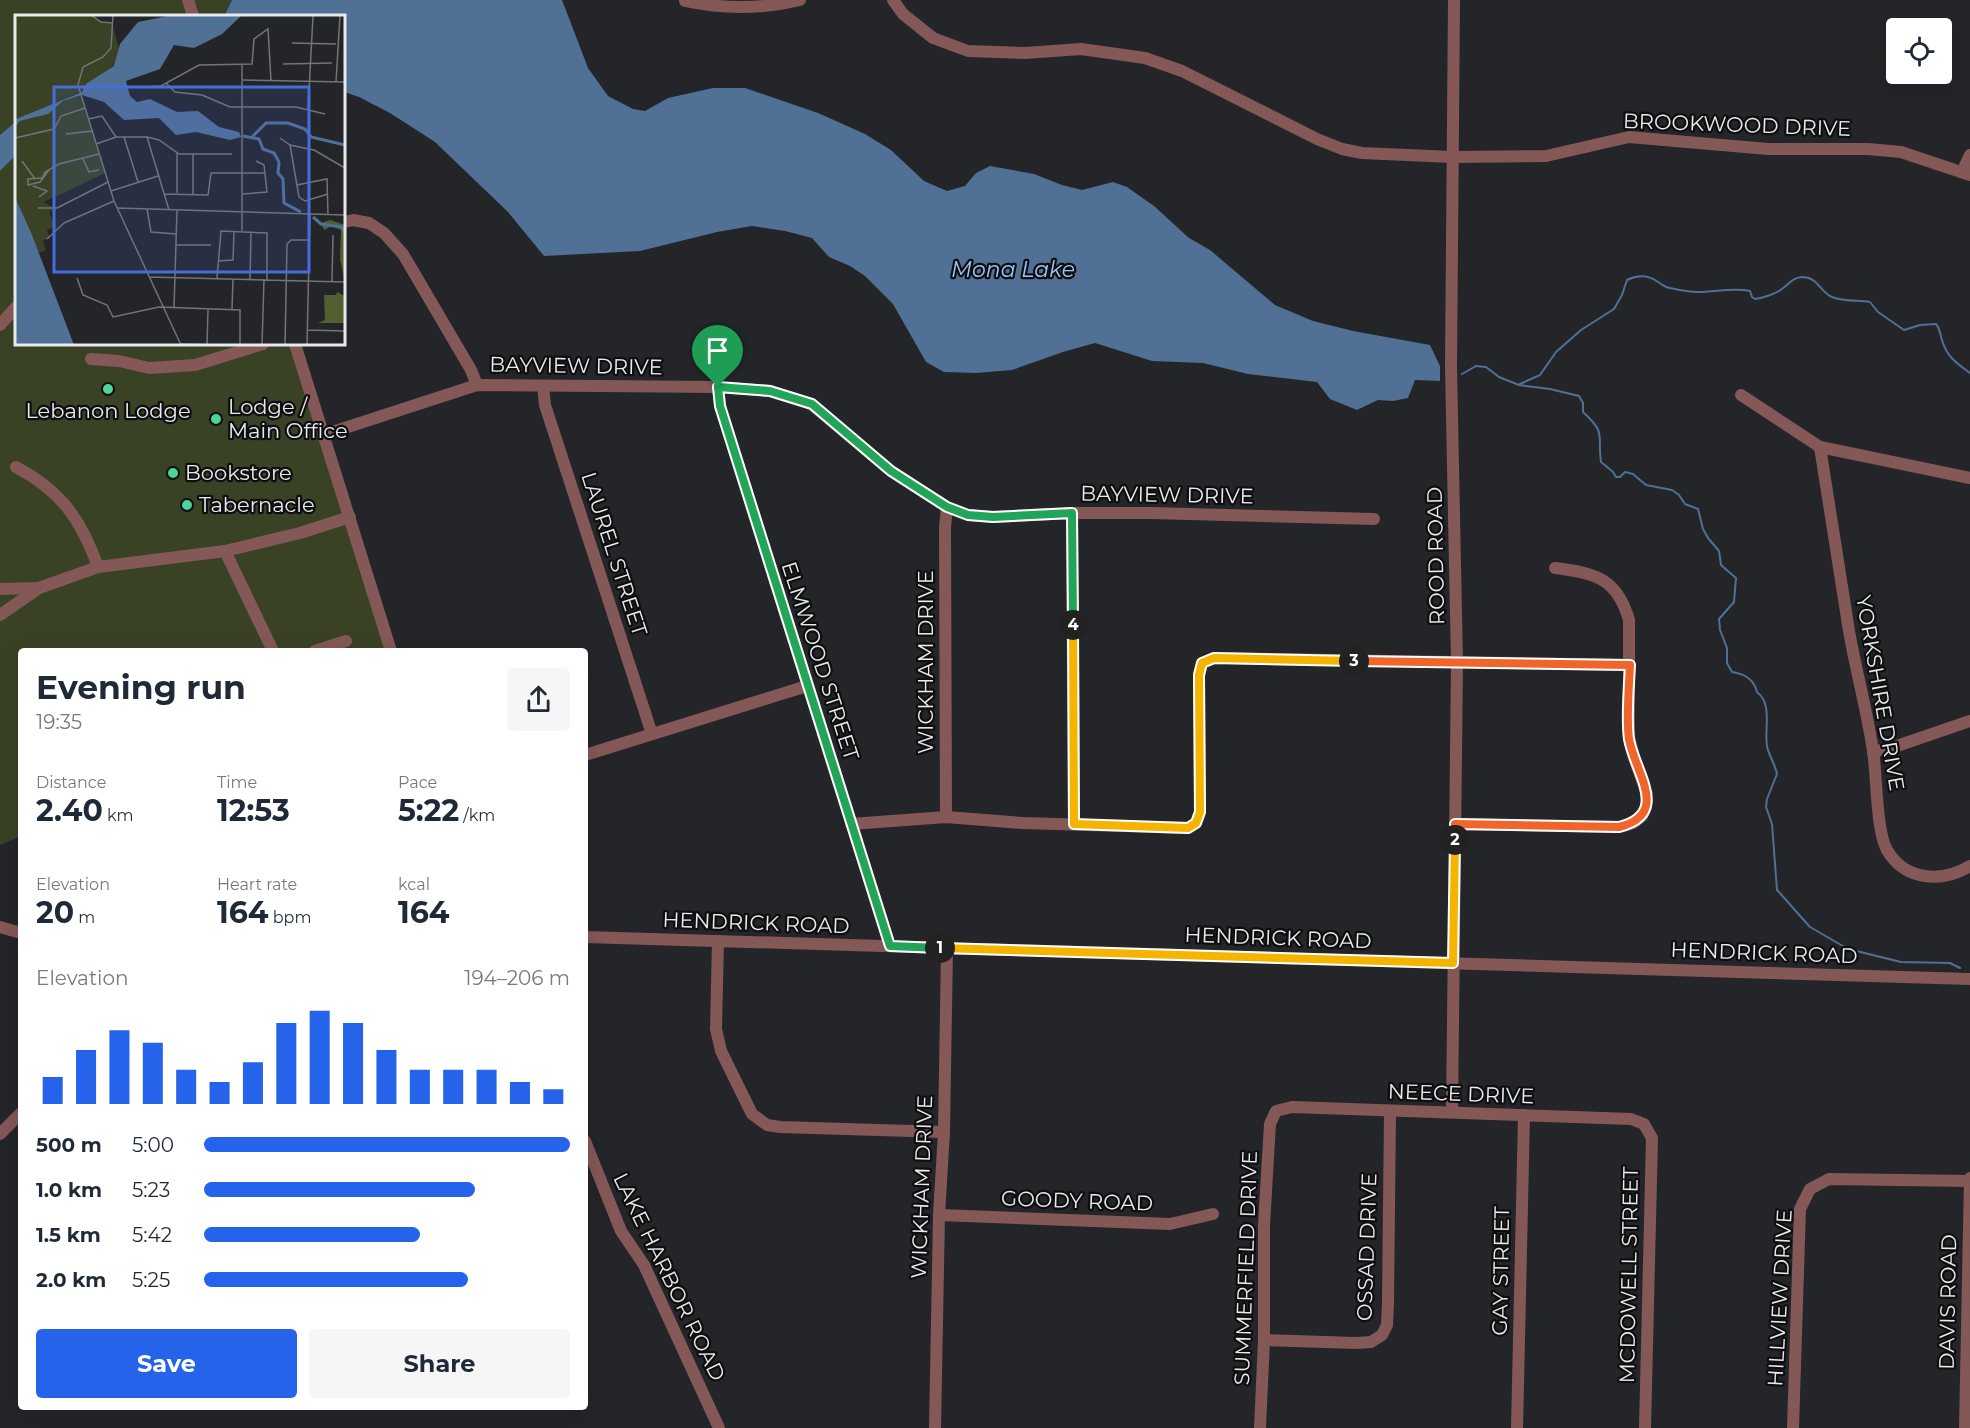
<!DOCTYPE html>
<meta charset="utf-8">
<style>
body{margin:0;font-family:Montserrat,sans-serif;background:#f6f6f7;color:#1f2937;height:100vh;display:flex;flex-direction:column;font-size:22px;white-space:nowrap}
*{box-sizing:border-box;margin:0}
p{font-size:20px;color:#747a83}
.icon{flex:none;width:33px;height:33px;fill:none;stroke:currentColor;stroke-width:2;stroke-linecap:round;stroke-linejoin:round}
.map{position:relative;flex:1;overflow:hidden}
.drawer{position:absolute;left:18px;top:648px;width:570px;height:762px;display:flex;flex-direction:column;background:#fff;border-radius:6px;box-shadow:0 6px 24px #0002}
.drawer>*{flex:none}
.tools{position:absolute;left:1886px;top:18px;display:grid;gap:12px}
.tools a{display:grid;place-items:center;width:66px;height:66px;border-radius:6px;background:#fff;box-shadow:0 6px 24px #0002;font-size:30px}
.pin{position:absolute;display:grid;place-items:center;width:51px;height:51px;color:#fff;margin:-62px -26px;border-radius:50% 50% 50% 0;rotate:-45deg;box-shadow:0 0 6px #0007}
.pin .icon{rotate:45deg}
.km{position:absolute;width:30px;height:30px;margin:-15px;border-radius:50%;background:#222;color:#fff;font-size:16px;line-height:30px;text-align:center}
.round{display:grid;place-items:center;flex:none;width:63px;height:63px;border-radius:6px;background:#f6f6f7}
.head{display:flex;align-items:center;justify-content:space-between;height:102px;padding:0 18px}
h1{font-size:33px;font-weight:700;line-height:45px}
.metrics{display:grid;grid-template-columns:repeat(3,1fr);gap:9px;height:102px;padding:6px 18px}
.metrics div{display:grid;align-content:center}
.metrics b{font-size:30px;font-weight:700}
.metrics small{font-size:16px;font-weight:400}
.metrics p{font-size:16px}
.chart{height:168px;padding:12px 18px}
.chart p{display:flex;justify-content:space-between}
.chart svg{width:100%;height:108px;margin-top:6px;stroke:#2563eb;stroke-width:6}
.button{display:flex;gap:12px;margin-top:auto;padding:12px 18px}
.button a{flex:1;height:69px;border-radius:6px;background:#2563eb;color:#fff;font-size:24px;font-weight:700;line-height:69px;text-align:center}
.button a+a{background:#f6f6f7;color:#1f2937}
ul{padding:0 18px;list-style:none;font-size:20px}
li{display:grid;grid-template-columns:96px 72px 1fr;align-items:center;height:45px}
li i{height:15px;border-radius:8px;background:#2563eb}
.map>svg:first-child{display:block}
.green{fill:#3a4225}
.water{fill:#507096}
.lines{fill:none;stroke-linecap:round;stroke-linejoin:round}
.stream{stroke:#507096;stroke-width:2}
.minor{stroke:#845856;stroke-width:12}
.split-1-casing{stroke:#fff;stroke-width:12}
.split-2-casing{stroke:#fff;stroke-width:12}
.split-3-casing{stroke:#fff;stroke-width:12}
.split-4-casing{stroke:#fff;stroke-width:12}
.split-5-casing{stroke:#fff;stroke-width:12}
.split-1{stroke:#22a559;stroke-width:8}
.split-2{stroke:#f5b400;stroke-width:8}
.split-3{stroke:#f0652b;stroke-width:8}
.split-4{stroke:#f5b400;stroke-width:8}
.split-5{stroke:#22a559;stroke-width:8}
.poi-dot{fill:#4cd49b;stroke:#0e0e10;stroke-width:2}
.labels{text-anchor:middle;stroke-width:4.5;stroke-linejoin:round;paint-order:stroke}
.street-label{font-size:21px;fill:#e9eaec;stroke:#0e0e10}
.poi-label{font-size:21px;fill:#e9eaec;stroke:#0e0e10;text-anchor:start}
.water-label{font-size:22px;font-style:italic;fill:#9cc5f4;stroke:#0e0e10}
.inset-river{fill:none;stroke:#507096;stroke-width:3}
.inset-road{fill:none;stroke:#737476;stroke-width:1.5}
.view{fill:#466ddc;fill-opacity:0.15;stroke:#466ddc;stroke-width:3}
.inset-edge{fill:none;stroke:#e9eaec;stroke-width:3}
</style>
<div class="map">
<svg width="1970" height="1428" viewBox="0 0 1970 1428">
<rect width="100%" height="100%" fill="#242528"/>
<!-- green -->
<g class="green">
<polygon points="0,0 232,0 223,16 16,16 16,120 0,135"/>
<polygon points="16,155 16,344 294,344 391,651 21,651 21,836 0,845 0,171"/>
</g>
<!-- water -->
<g class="water">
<polygon points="232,0 562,0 588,68 608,96 633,109 645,111 668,98 713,88 745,88 818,113 865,134 891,150 924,181 947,191 965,186 976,173 990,166 1034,174 1062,185 1082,190 1113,182 1127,187 1154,206 1189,238 1210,250 1275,305 1313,321 1353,331 1430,345 1440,366 1440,381 1415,380 1408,398 1393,401 1378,400 1357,410 1330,399 1317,382 1248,374 1203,363 1152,361 1095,343 1063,352 1012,370 976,373 944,372 926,362 893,304 865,276 850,266 829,257 812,238 785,231 752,226 717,232 640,251 544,256 508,212 435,142 390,113 359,97 344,92 344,16 224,16"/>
<polygon points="16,121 16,155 0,171 0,135"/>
</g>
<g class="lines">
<!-- stream -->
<g class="stream">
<path d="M 1462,374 L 1476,366 L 1486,367 L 1499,377 L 1519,385 L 1550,389 L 1579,396 L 1583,403 L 1583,412 C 1607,434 1597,434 1601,462 L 1613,472 L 1616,477 L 1620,477 L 1625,472 L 1633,474 L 1646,485 L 1672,490 L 1679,495 L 1685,504 L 1698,509 L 1703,529 L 1708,538 L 1719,551 L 1721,565 L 1736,578 L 1734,602 L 1719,619 L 1720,630 L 1727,648 L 1727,663 L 1732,672 C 1745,674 1754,679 1757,692 C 1773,704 1764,729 1767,746 C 1769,756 1775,764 1777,774 L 1767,799 L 1766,807 L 1772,824 L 1777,890 L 1810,927 L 1848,949 L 1901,962 L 1950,963 L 1960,968"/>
<path d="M 1520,384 L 1540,375 L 1556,352 L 1581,330 L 1614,309 L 1622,295 L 1627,280 C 1637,275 1648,275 1658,282 C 1663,285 1664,287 1670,288 C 1679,290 1689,292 1698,292 C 1716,292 1733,287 1750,291 L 1752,297 L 1755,299 C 1763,298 1775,294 1782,289 C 1789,284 1792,278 1802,277 C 1818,277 1819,291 1832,297 C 1844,302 1858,300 1870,302 L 1878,312 L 1904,330 L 1920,325 L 1936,324 C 1941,330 1940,336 1943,343 C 1948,358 1958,364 1970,373"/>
</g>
<!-- minor -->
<g class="minor">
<polyline points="188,0 193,16"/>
<polyline points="893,0 903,14 933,38 968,51 1025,53 1081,49 1145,58 1182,71 1317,139 1342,149 1362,153 1452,157 1546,156 1629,137 1768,149 1868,149 1901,152 1970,175"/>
<path d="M 685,1 C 722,9 763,9 800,0"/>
<polyline points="1962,172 1970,155"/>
<polyline points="344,222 353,220 369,223 384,233 403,254 471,370 477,385"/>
<polyline points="0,325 16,307"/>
<polyline points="295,344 391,651"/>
<polyline points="91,359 119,361 149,368 195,365 263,344"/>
<polyline points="543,386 545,405 652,734"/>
<polyline points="718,387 720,406 890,946"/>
<polyline points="1741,395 1820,447 1970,478"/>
<polyline points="323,435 477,385 718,387 770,391 811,404 891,471 947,507 968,515 994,517 1072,513 1152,513 1374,519"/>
<path d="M 1820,447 C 1830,508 1839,570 1849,631 C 1856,671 1867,711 1873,751 C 1877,776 1876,830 1887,850 C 1905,881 1942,883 1970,866"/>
<path d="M 16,467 C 61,491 81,519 98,567"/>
<polyline points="1072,513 1074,824"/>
<polyline points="225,551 273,651"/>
<polyline points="0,589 38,588"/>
<polyline points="0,615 39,588 98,567 225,551 300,533 350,517"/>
<polyline points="315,651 346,641"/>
<polyline points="1873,752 1894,747 1970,721"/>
<polyline points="585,755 807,686"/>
<polyline points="946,817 945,527 947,507"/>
<polyline points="851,824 946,817 1023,823 1188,828 1196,823 1200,812 1199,675 1202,663 1214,658 1630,665"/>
<path d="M 1455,824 L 1619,827 L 1633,823 L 1642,816 L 1646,806 L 1647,794 L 1634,758 L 1629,737 L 1629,620 C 1617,578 1595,573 1555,568"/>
<polyline points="0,927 21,933"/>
<polyline points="585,937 1970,979"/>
<polyline points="718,941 716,1029 721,1051 752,1114 767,1125 780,1127 944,1132"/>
<polyline points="1452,1111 1457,663 1451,367 1454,0"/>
<polyline points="0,1134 21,1113"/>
<polyline points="585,1141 621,1231 644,1265 719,1428"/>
<polyline points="939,1215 1170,1224 1213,1214"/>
<polyline points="1264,1340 1356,1343 1371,1342 1382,1335 1387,1325 1388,1303 1390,1111"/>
<polyline points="935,1428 939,1215 944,1132 947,948"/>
<polyline points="1260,1428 1264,1340 1264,1225 1270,1124 1276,1111 1292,1107 1631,1119 1644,1124 1652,1138 1645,1428"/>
<polyline points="1517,1428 1524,1115"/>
<polyline points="1793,1428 1800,1209 1810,1189 1829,1179 1970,1181"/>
<polyline points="1965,1428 1970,1178"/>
</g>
</g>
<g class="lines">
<!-- split-1 casing -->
<g class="split-1-casing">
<polyline id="split-1" points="718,387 720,406 890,946 940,948"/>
</g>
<!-- split-2 casing -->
<g class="split-2-casing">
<polyline id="split-2" points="940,948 1453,963 1455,840"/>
</g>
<!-- split-3 casing -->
<g class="split-3-casing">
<path id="split-3" d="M 1354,661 L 1630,665 C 1629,687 1626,718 1629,739 C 1635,773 1671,814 1619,827 L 1455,824 L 1455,840"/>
</g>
<!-- split-4 casing -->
<g class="split-4-casing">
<polyline id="split-4" points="1073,625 1074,824 1188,828 1196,823 1200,812 1199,675 1202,663 1214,658 1354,661"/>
</g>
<!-- split-5 casing -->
<g class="split-5-casing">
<polyline id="split-5" points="718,387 770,391 812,404 891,471 947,507 968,515 993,517 1072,513 1073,625"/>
</g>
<!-- split-1 -->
<use href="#split-1" class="split-1"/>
<!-- split-2 -->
<use href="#split-2" class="split-2"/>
<!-- split-3 -->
<use href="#split-3" class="split-3"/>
<!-- split-4 -->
<use href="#split-4" class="split-4"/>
<!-- split-5 -->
<use href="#split-5" class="split-5"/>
</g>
<!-- markers -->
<g class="poi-dot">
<circle cx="108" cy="389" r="6"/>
<circle cx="216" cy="419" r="6"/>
<circle cx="173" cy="473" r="6"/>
<circle cx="187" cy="505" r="6"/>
</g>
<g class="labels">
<!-- street labels -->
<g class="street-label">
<text transform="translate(1737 125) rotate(2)" y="7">BROOKWOOD DRIVE</text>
<text transform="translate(576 366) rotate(1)" y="7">BAYVIEW DRIVE</text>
<text transform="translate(1167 495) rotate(1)" y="7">BAYVIEW DRIVE</text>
<text transform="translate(614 554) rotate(72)" y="7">LAUREL STREET</text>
<text transform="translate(1436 556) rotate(-91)" y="7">ROOD ROAD</text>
<text transform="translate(820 661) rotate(72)" y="7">ELMWOOD STREET</text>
<text transform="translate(926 662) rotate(-90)" y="7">WICKHAM DRIVE</text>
<text transform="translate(1880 693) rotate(80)" y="7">YORKSHIRE DRIVE</text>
<text transform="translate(756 923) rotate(2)" y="7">HENDRICK ROAD</text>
<text transform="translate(1278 938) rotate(2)" y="7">HENDRICK ROAD</text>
<text transform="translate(1764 953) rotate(2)" y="7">HENDRICK ROAD</text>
<text transform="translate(1461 1094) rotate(2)" y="7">NEECE DRIVE</text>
<text transform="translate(922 1187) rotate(-88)" y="7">WICKHAM DRIVE</text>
<text transform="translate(1077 1201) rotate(2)" y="7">GOODY ROAD</text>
<text transform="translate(1367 1247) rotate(-88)" y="7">OSSAD DRIVE</text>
<text transform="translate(1246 1268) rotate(-88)" y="7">SUMMERFIELD DRIVE</text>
<text transform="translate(1501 1271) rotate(-89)" y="7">GAY STREET</text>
<text transform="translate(1629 1275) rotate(-89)" y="7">MCDOWELL STREET</text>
<text transform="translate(669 1277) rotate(64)" y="7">LAKE HARBOR ROAD</text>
<text transform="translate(1780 1298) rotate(-87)" y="7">HILLVIEW DRIVE</text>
<text transform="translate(1948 1302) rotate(-89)" y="7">DAVIS ROAD</text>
</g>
<!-- poi labels -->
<g class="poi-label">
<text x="228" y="414">Lodge /<tspan x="228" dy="24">Main Office</tspan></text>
<text x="108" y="418" text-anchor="middle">Lebanon Lodge</text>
<text x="185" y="480">Bookstore</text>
<text x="199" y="512">Tabernacle</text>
</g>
<!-- water labels -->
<g class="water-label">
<text x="1013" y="277">Mona Lake</text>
</g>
</g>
<!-- overview -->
<g transform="translate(15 15)">
<rect width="330" height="330" fill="#242528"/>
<path d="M 0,0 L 77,0 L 86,7 L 97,8 L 105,37 L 103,47 L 67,76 L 0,105 ZM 66,81 L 90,158 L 29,187 L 41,194 L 34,197 L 40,212 L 32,215 L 35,223 L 28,226 L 31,235 L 24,238 L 0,182 L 0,112 L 4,106 L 22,102 L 52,84 Z" fill="#3a4225"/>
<path d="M 315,205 L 330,210 L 330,266 L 325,244 L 326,215 L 317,211 L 309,215 L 306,208 ZM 322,277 L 330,281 L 330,308 L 303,308 L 310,305 L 309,280 L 321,280 Z" fill="#525f31"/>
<path d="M 158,0 L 227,0 L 207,19 L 179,33 L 159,30 L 145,54 L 111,66 L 115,81 L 122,87 L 135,84 L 162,97 L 183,96 L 204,112 L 224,117 L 226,122 L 215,125 L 181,117 L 161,120 L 144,103 L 109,105 L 89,87 L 67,80 L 48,86 L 33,99 L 5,106 L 0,112 L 1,104 L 67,77 L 71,69 L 99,51 L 105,29 L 123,7 ZM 0,182 L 17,220 L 59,330 L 0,330 Z" fill="#507096"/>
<path class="inset-river" d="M 228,121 L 244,124 L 248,134 L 259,138 L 264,147 L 263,158 L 268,164 L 269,188 L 286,197M 237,122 L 251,108 L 273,108 L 290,114 L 296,122 L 330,130M 298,202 L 306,209 L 327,212 L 330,218"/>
<path class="inset-road" d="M 76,0 L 86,7 L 98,8M 98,0 L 96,33 L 88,42 L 68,52 L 63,70 L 99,186 L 166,330M 277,28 L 321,29M 268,49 L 317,48M 228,65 L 330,67M 321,67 L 325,0M 151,68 L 160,77 L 187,80 L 215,92 L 281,92 L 310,99M 128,72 L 146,71 L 184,50 L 237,49 L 239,24 L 253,14 L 256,66M 293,94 L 298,1M 73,104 L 87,101 L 101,122M 51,119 L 77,116M 109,122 L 123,167M 132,122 L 154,195M 0,123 L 39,114 L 46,101 L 70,93M 265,123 L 275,130 L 299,135 L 330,153M 81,129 L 101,122 L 132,122 L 144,125 L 164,139 L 217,139M 275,130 L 284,182 L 290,186 L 313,179M 178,139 L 178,179M 68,144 L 74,157 L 84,155M 7,146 L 20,164M 34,155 L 25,167 L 13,170 L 13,164 L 27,163 L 30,157 L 44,149 L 84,139M 282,170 L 312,164 L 313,200M 18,171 L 32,176 L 24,182M 96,176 L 143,161M 162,178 L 162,138M 149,179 L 193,180 L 196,158 L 250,158M 228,179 L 252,177 L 249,150 L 241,146M 23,193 L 42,193M 42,193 L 93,167M 103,193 L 330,200M 132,194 L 136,217 L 161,219M 49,208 L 99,186M 227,216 L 227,49M 32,224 L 49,208M 161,230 L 196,230M 203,246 L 218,245 L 219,216M 134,262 L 330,267M 62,263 L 68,280 L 92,290 L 98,302 L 144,292 L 225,295 L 225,330M 202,263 L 206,216 L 252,218 L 252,265M 235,264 L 236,217M 317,266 L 318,220M 159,293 L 162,195M 217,294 L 218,264M 292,315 L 330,316M 166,329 L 207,330M 192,329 L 193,294M 247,330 L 249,264M 270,330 L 272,229 L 276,225 L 294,225M 292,330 L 295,199"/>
<path class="view" d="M 39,72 L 294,72 L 294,257 L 39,257 Z"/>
<rect width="330" height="330" class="inset-edge"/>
</g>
</svg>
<div class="tools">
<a><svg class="icon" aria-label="locate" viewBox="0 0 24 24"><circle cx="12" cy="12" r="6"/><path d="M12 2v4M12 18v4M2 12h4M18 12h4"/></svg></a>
</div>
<div class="pin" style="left:718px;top:387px;background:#1e9e55"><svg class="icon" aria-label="arrive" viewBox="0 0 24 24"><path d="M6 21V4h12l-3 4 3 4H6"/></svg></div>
<b class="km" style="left:940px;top:948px">1</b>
<b class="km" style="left:1455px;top:840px">2</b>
<b class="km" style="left:1354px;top:661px">3</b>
<b class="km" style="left:1073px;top:625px">4</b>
<section class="drawer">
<div class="head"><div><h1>Evening run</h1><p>19:35</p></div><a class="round"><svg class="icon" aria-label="share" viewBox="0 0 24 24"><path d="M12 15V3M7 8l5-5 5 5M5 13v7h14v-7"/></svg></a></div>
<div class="metrics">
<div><p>Distance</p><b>2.40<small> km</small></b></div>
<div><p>Time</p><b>12:53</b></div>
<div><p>Pace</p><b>5:22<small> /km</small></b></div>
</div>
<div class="metrics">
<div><p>Elevation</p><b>20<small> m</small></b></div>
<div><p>Heart rate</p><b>164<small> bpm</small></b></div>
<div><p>kcal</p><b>164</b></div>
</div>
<div class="chart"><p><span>Elevation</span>194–206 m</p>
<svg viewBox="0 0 160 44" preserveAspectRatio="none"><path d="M5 44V33M15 44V22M25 44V14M35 44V19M45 44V30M55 44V35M65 44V27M75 44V11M85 44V6M95 44V11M105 44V22M115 44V30M125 44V30M135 44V30M145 44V35M155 44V38"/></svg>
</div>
<ul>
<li><b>500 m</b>5:00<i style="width:100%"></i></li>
<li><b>1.0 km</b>5:23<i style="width:74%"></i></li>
<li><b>1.5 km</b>5:42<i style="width:59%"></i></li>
<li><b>2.0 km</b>5:25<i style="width:72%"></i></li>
</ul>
<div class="button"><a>Save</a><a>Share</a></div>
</section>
</div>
